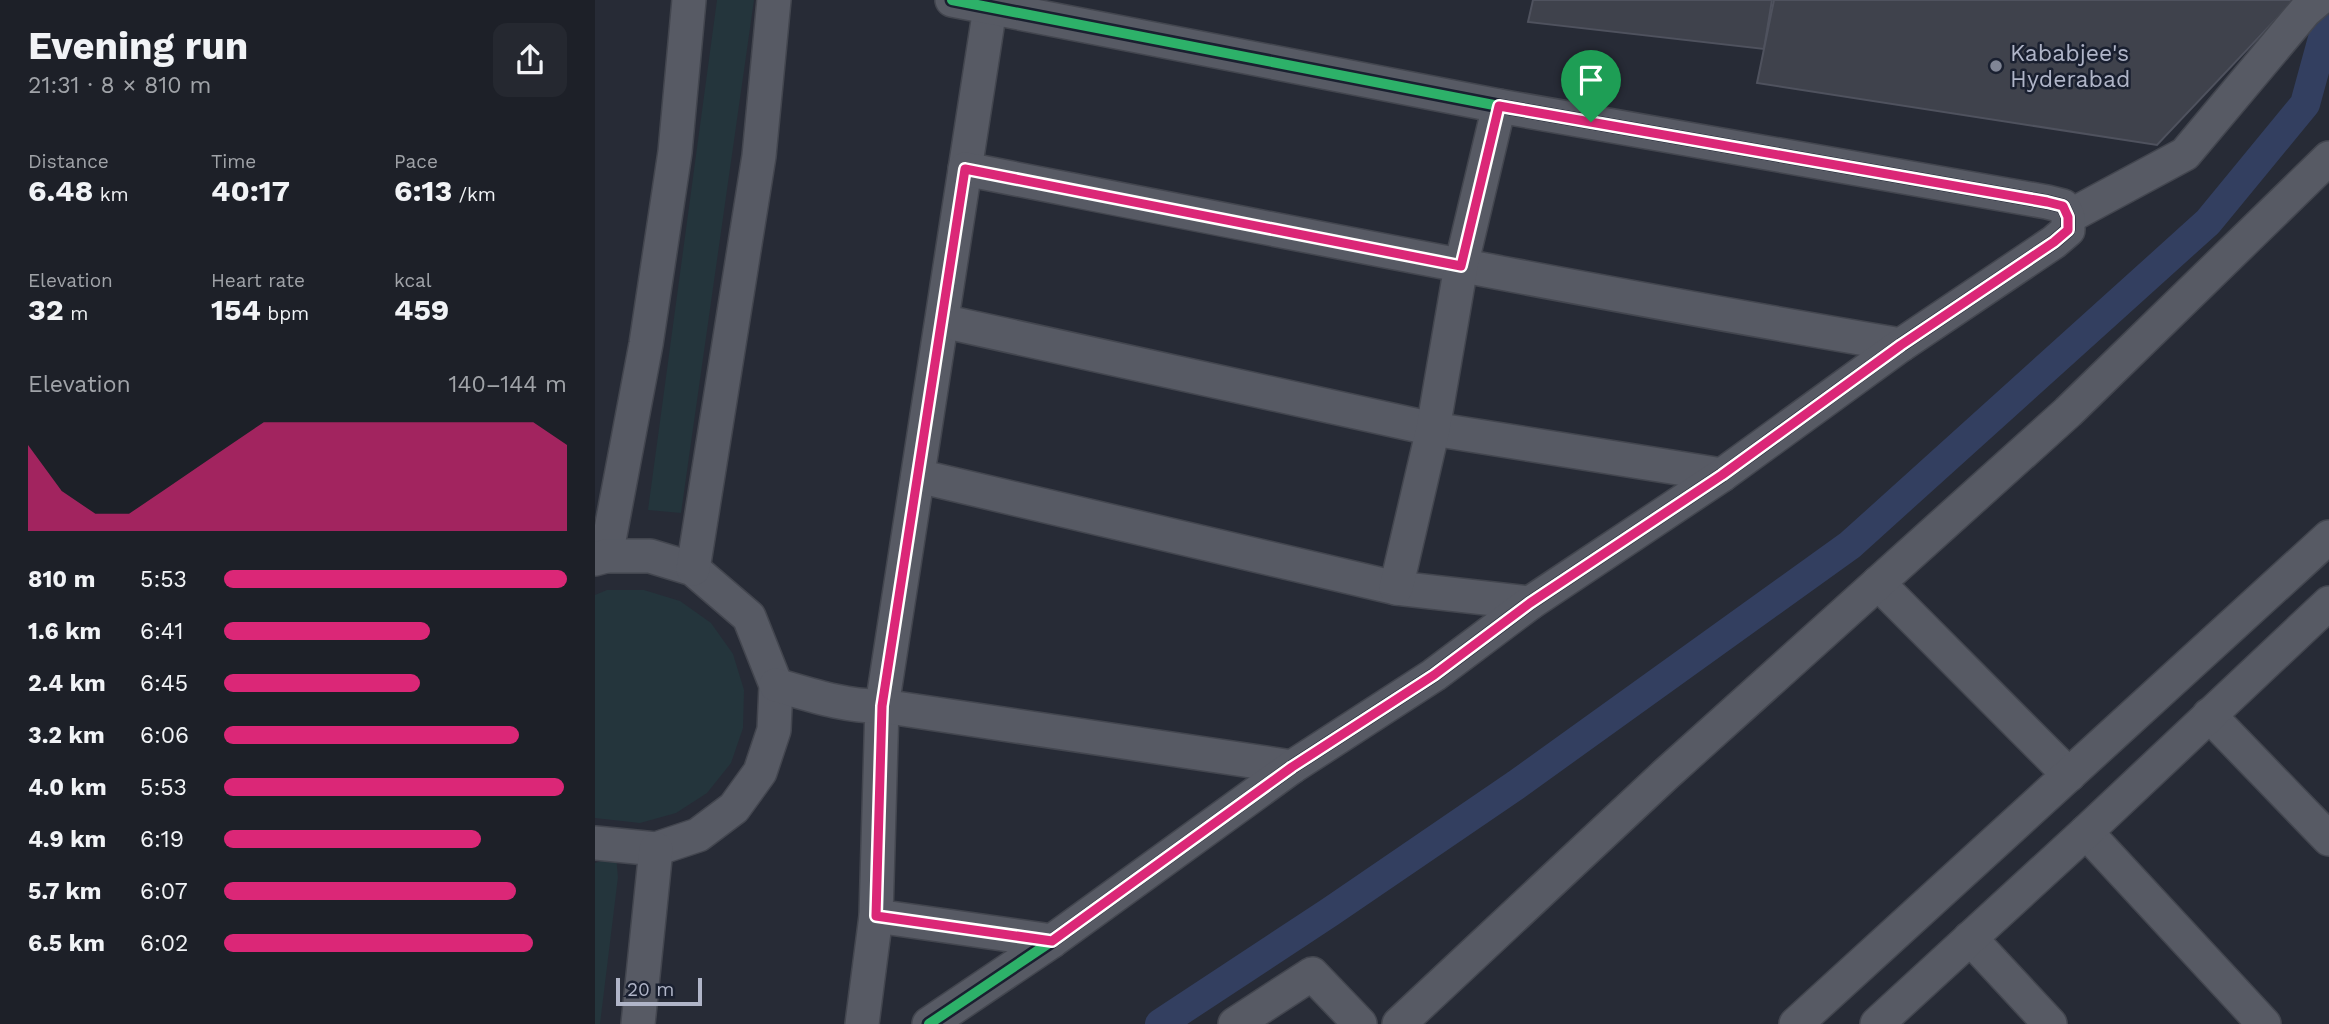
<!DOCTYPE html>
<meta charset="utf-8">
<style>
body{margin:0;font-family:"Work Sans",sans-serif;background:#252830;color:#f1f3f6;height:100vh;display:flex;flex-direction:column;font-size:26px;white-space:nowrap}
*{box-sizing:border-box;margin:0}
p{font-size:23px;color:#a0a3a8}
.icon{flex:none;width:38px;height:38px;fill:none;stroke:currentColor;stroke-width:2;stroke-linecap:round;stroke-linejoin:round}
.map{position:relative;flex:1;overflow:hidden}
.panel{display:flex;flex-direction:column;background:#1d2028;width:595px}
.panel>*{flex:none}
.scale{position:absolute;left:21px;bottom:18px;width:86px;box-sizing:border-box;padding-left:7px;border:4px solid #b0b5c8;border-top:0;font-size:19px;line-height:24px;white-space:nowrap;color:#b0b5c8;-webkit-text-stroke:5px #1a2030;paint-order:stroke}
.pin{position:absolute;display:grid;place-items:center;width:60px;height:60px;color:#fff;margin:-72px -30px;border-radius:50% 50% 50% 0;rotate:-45deg;box-shadow:0 0 7px #0007}
.pin .icon{rotate:45deg}
.round{display:grid;place-items:center;flex:none;width:74px;height:74px;border-radius:14px;background:#252830}
.headline{display:flex;align-items:center;justify-content:space-between;height:119px;padding:0 28px}
h1{font-size:38px;font-weight:700;line-height:52px}
.figures{display:grid;grid-template-columns:repeat(3,1fr);gap:10px;height:119px;padding:7px 28px}
.figures div{display:grid;align-content:center}
.figures b{font-size:30px;font-weight:700}
.figures small{font-size:19px;font-weight:400}
.figures p{font-size:19px}
.chart{height:196px;padding:14px 28px}
.chart p{display:flex;justify-content:space-between}
.chart svg{width:100%;height:126px;margin-top:7px;fill:#db2777;opacity:.7}
ul{padding:0 28px;list-style:none;font-size:23px}
li{display:grid;grid-template-columns:112px 84px 1fr;align-items:center;height:52px}
li i{height:18px;border-radius:9px;background:#db2777}
main{display:flex;flex:1;min-height:0}
.map>svg:first-child{display:block}
.green{fill:#24353c}
.lines{fill:none;stroke-linecap:round;stroke-linejoin:round}
.canal{stroke:#333f60;stroke-width:30}
.building{fill:#3f424c;stroke:#4f525e;stroke-width:2}
.minor-casing{stroke:#43464f;stroke-width:36}
.minor{stroke:#575a64;stroke-width:33}
.cycleway-casing{stroke:#1a2030;stroke-width:15}
.cycleway{stroke:#2db169;stroke-width:10}
.route-casing{stroke:#fff;stroke-width:14}
.route{stroke:#db2777;stroke-width:9}
.poi-dot{fill:#808595;stroke:#1a2030;stroke-width:2.5}
.labels{text-anchor:middle;stroke-width:5;stroke-linejoin:round;paint-order:stroke}
.poi-label{font-size:23px;fill:#b0b5c8;stroke:#1a2030;text-anchor:start}
</style>
<main>
<section class="panel">
<div class="headline"><div><h1>Evening run</h1><p>21:31 · 8 × 810 m</p></div><a class="round"><svg class="icon" aria-label="share" viewBox="0 0 24 24"><path d="M12 15V3M7 8l5-5 5 5M5 13v7h14v-7"/></svg></a></div>
<div class="figures">
<div><p>Distance</p><b>6.48<small> km</small></b></div>
<div><p>Time</p><b>40:17</b></div>
<div><p>Pace</p><b>6:13<small> /km</small></b></div>
</div>
<div class="figures">
<div><p>Elevation</p><b>32<small> m</small></b></div>
<div><p>Heart rate</p><b>154<small> bpm</small></b></div>
<div><p>kcal</p><b>459</b></div>
</div>
<div class="chart"><p><span>Elevation</span>140–144 m</p>
<svg viewBox="0 0 160 44" preserveAspectRatio="none"><path d="M0 44V14L10 30L20 38L30 38L40 30L50 22L60 14L70 6L80 6L90 6L100 6L110 6L120 6L130 6L140 6L150 6L160 14V44z"/></svg>
</div>
<ul>
<li><b>810 m</b>5:53<i style="width:100%"></i></li>
<li><b>1.6 km</b>6:41<i style="width:60%"></i></li>
<li><b>2.4 km</b>6:45<i style="width:57%"></i></li>
<li><b>3.2 km</b>6:06<i style="width:86%"></i></li>
<li><b>4.0 km</b>5:53<i style="width:99%"></i></li>
<li><b>4.9 km</b>6:19<i style="width:75%"></i></li>
<li><b>5.7 km</b>6:07<i style="width:85%"></i></li>
<li><b>6.5 km</b>6:02<i style="width:90%"></i></li>
</ul>
</section>
<div class="map">
<svg width="1734" height="1024" viewBox="0 0 1734 1024">
<rect width="100%" height="100%" fill="#272b36"/>
<!-- green -->
<g class="green">
<polygon points="122,0 159,0 86,513 53,510"/>
<polygon points="12,590 49,590 85,601 116,623 138,654 149,690 148,728 136,763 112,793 81,813 45,823 0,818 0,595"/>
<polygon points="21,856 23,877 5,1024 0,1024 0,863"/>
</g>
<g class="lines">
<!-- canal -->
<polyline class="canal" points="565,1024 735,912 921,785 1255,545 1613,222 1710,104 1730,31 1734,29"/>
</g>
<!-- building -->
<g class="building">
<polygon points="938,0 1177,0 1169,49 933,22"/>
<polygon points="1179,0 1699,0 1562,145 1162,83"/>
</g>
<g class="lines">
<!-- minor casing -->
<g class="minor-casing">
<g id="minor">
<polyline points="395,8 287,706 281,916 457,941"/>
<path d="M 370,169 C 682,230 993,292 1306,345"/>
<polyline points="1473,217 1590,154 1710,11 1723,0"/>
<polyline points="347,321 838,429 1127,475"/>
<polyline points="323,476 801,588 935,603"/>
<polyline points="11,556 51,344 80,152 94,0"/>
<polyline points="0,559 11,556 55,556 98,569 154,617 181,685 179,730 165,772 139,808 103,835 61,849 0,843"/>
<polyline points="98,569 164,156 179,0"/>
<polyline points="1283,583 1474,775"/>
<polyline points="801,588 838,429 866,266 904,106"/>
<path d="M 181,685 C 216,695 251,707 287,706 L 697,767"/>
<polyline points="1614,715 1734,839"/>
<polyline points="1491,832 1669,1024"/>
<polyline points="1375,938 1455,1024"/>
<polyline points="43,1024 61,849"/>
<polyline points="267,1024 281,916"/>
<polyline points="334,1024 457,941 697,767 839,675 935,603 1127,475 1306,345 1459,242 1473,230 1473,217 1468,206 1452,202 904,106 357,0"/>
<polyline points="640,1024 717,974 765,1024"/>
<polyline points="804,1024 1070,775 1473,412 1734,158"/>
<polyline points="1201,1024 1734,537"/>
<polyline points="1282,1024 1491,832 1734,603"/>
</g>
</g>
<!-- minor -->
<use href="#minor" class="minor"/>
<!-- cycleway casing -->
<g class="cycleway-casing">
<polyline id="cycleway" points="334,1024 457,941 697,767 839,675 935,603 1127,475 1306,345 1459,242 1473,230 1473,217 1468,206 1452,202 904,106 357,0"/>
</g>
<!-- cycleway -->
<use href="#cycleway" class="cycleway"/>
</g>
<g class="lines">
<!-- route casing -->
<g class="route-casing">
<polygon id="route" points="904,106 1452,202 1468,206 1473,217 1473,230 1459,242 1306,345 1127,475 935,603 839,675 697,767 457,941 281,916 287,706 370,169 866,266"/>
</g>
<!-- route -->
<use href="#route" class="route"/>
</g>
<!-- markers -->
<circle class="poi-dot" cx="1401" cy="66" r="7"/>
<g class="labels">
<!-- poi labels -->
<g class="poi-label">
<text x="1415" y="61">Kababjee's<tspan x="1415" dy="26">Hyderabad</tspan></text>
</g>
</g>
</svg>
<div class="scale">20 m</div>
<div class="pin" style="left:996px;top:122px;background:#1e9e55"><svg class="icon" aria-label="arrive" viewBox="0 0 24 24"><path d="M6 21V4h12l-3 4 3 4H6"/></svg></div>
</div>
</main>
